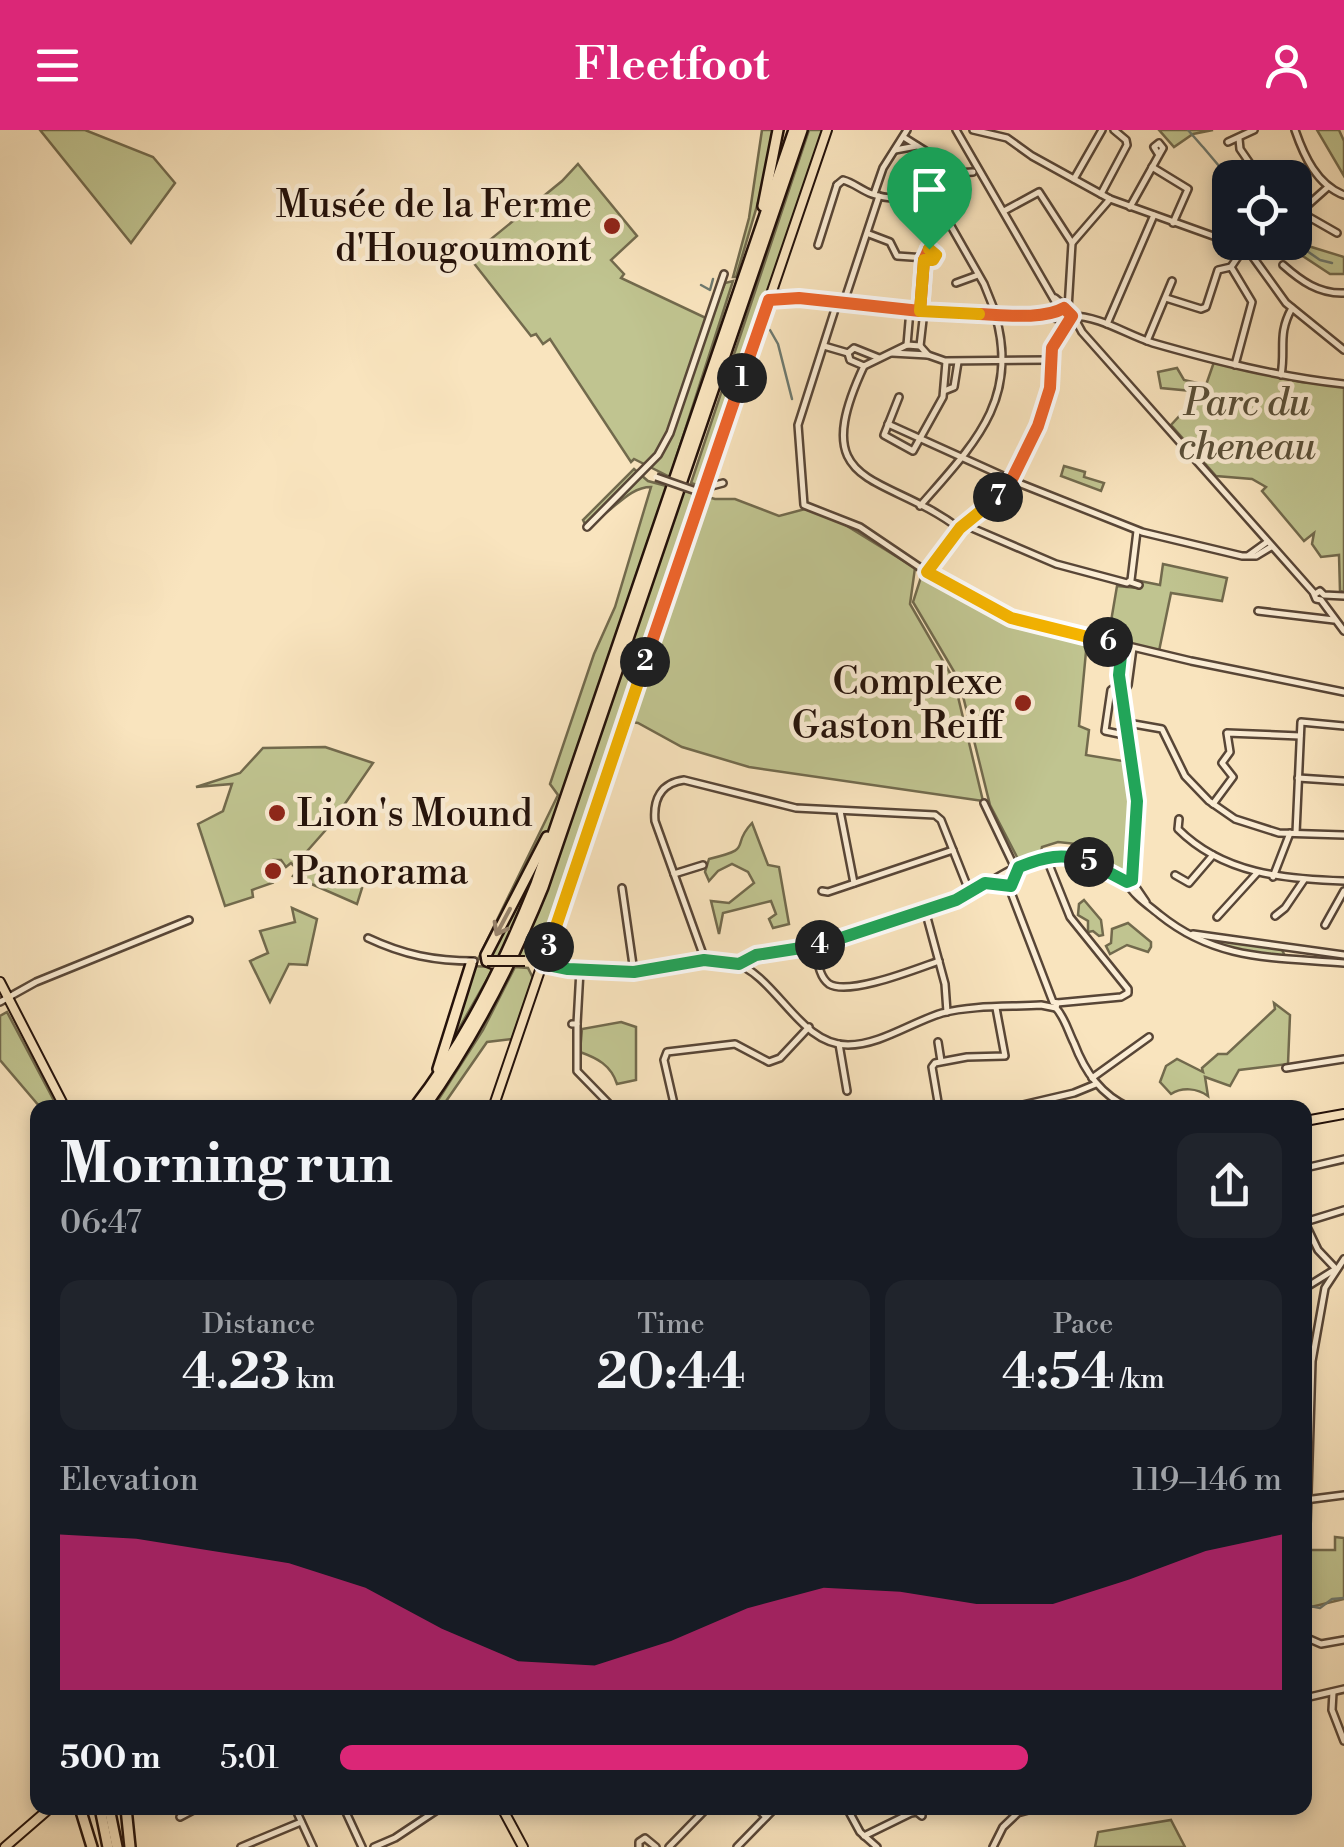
<!DOCTYPE html>
<meta charset="utf-8">
<style>
body{margin:0;font-family:"Libre Bodoni",serif;background:#20242c;color:#f1f3f6;height:100vh;display:flex;flex-direction:column;font-size:38px;white-space:nowrap}
*{box-sizing:border-box;margin:0}
p{font-size:32px;color:#9ea1a6}
.icon{flex:none;width:55px;height:55px;fill:none;stroke:currentColor;stroke-width:2;stroke-linecap:round;stroke-linejoin:round}
.map{position:relative;flex:1;overflow:hidden}
.drawer{position:absolute;left:30px;top:970px;width:1282px;height:715px;display:flex;flex-direction:column;background:#171b24;border-radius:20px;box-shadow:0 5px 15px #0003}
.drawer>*{flex:none}
.buttons{position:absolute;left:1212px;top:30px;display:grid;gap:20px}
.buttons a{display:grid;place-items:center;width:100px;height:100px;border-radius:20px;background:#171b24;box-shadow:0 5px 15px #0003;font-size:50px}
.pin{position:absolute;display:grid;place-items:center;width:85px;height:85px;color:#fff;margin:-102px -42px;border-radius:50% 50% 50% 0;rotate:-45deg;box-shadow:0 0 10px #0007}
.pin .icon{rotate:45deg}
.km{position:absolute;width:50px;height:50px;margin:-25px;border-radius:50%;background:#222;color:#fff;font-size:28px;line-height:50px;text-align:center}
.round{display:grid;place-items:center;flex:none;width:105px;height:105px;border-radius:20px;background:#20242c}
.summary{display:flex;align-items:center;justify-content:space-between;height:170px;padding:0 30px}
h1{font-size:55px;font-weight:700;line-height:75px}
.metrics{display:grid;grid-template-columns:repeat(3,1fr);gap:15px;height:170px;padding:10px 30px}
.metrics div{display:grid;align-content:center;border-radius:20px;background:#20242c;text-align:center}
.metrics b{font-size:50px;font-weight:700}
.metrics small{font-size:28px;font-weight:400}
.metrics p{font-size:28px}
.chart{height:280px;padding:20px 30px}
.chart p{display:flex;justify-content:space-between}
.chart svg{width:100%;height:180px;margin-top:10px;fill:#db2777;opacity:.7}
ul{padding:0 30px;list-style:none;font-size:32px}
li{display:grid;grid-template-columns:160px 120px 1fr;align-items:center;height:75px}
li i{height:25px;border-radius:12px;background:#db2777}
header{display:flex;justify-content:space-between;align-items:center;height:130px;padding:0 30px;background:#db2777;color:#fff;font-size:45px;font-weight:700}
.map>svg:first-child{display:block}
.green{fill:#c0c490;stroke:#726a4d;stroke-width:2.5}
.lines{fill:none;stroke-linecap:round;stroke-linejoin:round}
.stream{stroke:#6d796f;stroke-width:2.5}
.minor-casing{stroke:#584637;stroke-width:10}
.major-casing{stroke:#23110a;stroke-width:12}
.highway-casing{stroke:#23110a;stroke-width:14}
.minor{stroke:#fbedd5;stroke-width:5}
.major{stroke:#f9e4be;stroke-width:8}
.highway{stroke:#f9e4be;stroke-width:9}
.minor-bridge-casing{stroke:#584637;stroke-width:10;stroke-linecap:butt}
.major-bridge-casing{stroke:#23110a;stroke-width:12;stroke-linecap:butt}
.minor-bridge{stroke:#fbedd5;stroke-width:5}
.major-bridge{stroke:#f9e4be;stroke-width:8}
.oneway{stroke:#99856d}
.split-1-casing{stroke:#fff;stroke-width:20}
.split-2-casing{stroke:#fff;stroke-width:20}
.split-3-casing{stroke:#fff;stroke-width:20}
.split-4-casing{stroke:#fff;stroke-width:20}
.split-5-casing{stroke:#fff;stroke-width:20}
.split-6-casing{stroke:#fff;stroke-width:20}
.split-7-casing{stroke:#fff;stroke-width:20}
.split-8-casing{stroke:#fff;stroke-width:20}
.split-9-casing{stroke:#fff;stroke-width:20}
.split-1{stroke:#f0652b;stroke-width:12}
.split-2{stroke:#f0652b;stroke-width:12}
.split-3{stroke:#f5b400;stroke-width:12}
.split-4{stroke:#22a559;stroke-width:12}
.split-5{stroke:#22a559;stroke-width:12}
.split-6{stroke:#22a559;stroke-width:12}
.split-7{stroke:#f5b400;stroke-width:12}
.split-8{stroke:#f0652b;stroke-width:12}
.split-9{stroke:#f5b400;stroke-width:12}
.poi-dot{fill:#8f2418;stroke:#fbedd5;stroke-width:4}
.labels{text-anchor:middle;stroke-width:9;stroke-linejoin:round;paint-order:stroke}
.poi-label{font-size:38px;fill:#23110a;stroke:#fbedd5;text-anchor:end}
.park-label{font-size:38px;font-style:italic;fill:#5a5039;stroke:#fbedd5}
</style>
<header><svg class="icon" aria-label="menu" viewBox="0 0 24 24"><path d="M4 6h16M4 12h16M4 18h16"/></svg>Fleetfoot<svg class="icon" aria-label="person" viewBox="0 0 24 24"><circle cx="12" cy="8" r="4"/><path d="M4 21q1-7 8-7t8 7"/></svg></header>
<div class="map">
<svg width="1344" height="1717" viewBox="0 0 1344 1717">
<rect width="100%" height="100%" fill="#f9e4be"/>
<filter id="stains"><feTurbulence type="fractalNoise" baseFrequency=".002" numOctaves="4"/><feColorMatrix values="0 0 0 0 .2 0 0 0 0 .09 0 0 0 0 .02 0 0 0 .5 -.17"/></filter>
<radialGradient id="worn" r=".72"><stop offset=".6" stop-color="#630" stop-opacity="0"/><stop offset="1" stop-color="#630" stop-opacity=".3"/></radialGradient>
<!-- green -->
<g class="green">
<polygon points="40,0 85,0 153,27 175,53 131,113"/>
<polygon points="762,0 774,0 767,42 736,147 733,147 749,88"/>
<polygon points="809,0 823,0 703,357 691,353"/>
<polygon points="1159,0 1213,0 1193,4 1174,17"/>
<polygon points="1317,0 1339,0 1344,11 1344,46"/>
<polygon points="578,34 637,106 611,130 624,144 621,148 710,190 725,153 733,151 670,347 634,329 631,332 550,209 543,214 536,204 531,206 469,127 562,51"/>
<polygon points="1295,108 1305,115 1344,127 1344,144 1330,144 1286,115 1285,113 1295,112"/>
<polygon points="1214,232 1301,252 1344,255 1344,462 1340,461 1339,425 1321,427 1312,414 1314,403 1304,411 1262,361 1266,357 1252,349 1216,346 1171,295 1197,267 1192,261 1161,258 1158,242 1177,238 1184,250 1206,255"/>
<polygon points="1064,336 1085,342 1084,347 1104,353 1101,361 1061,346"/>
<path d="M 634,339 L 648,351 L 715,369 L 735,369 L 779,386 L 805,379 L 834,388 L 915,438 L 910,474 L 954,550 L 983,671 L 749,637 L 682,617 L 638,593 L 624,591 L 553,799 L 545,797 L 534,829 L 478,829 L 558,665 L 550,654 L 594,524 L 615,477 L 651,357 C 625,357 610,388 585,394 L 583,390 Z"/>
<polygon points="1163,434 1227,448 1222,471 1171,463 1159,521 1108,509 1117,456 1138,458 1135,450 1160,455"/>
<polygon points="922,444 1004,489 1087,511 1079,596 1089,600 1086,625 1129,632 1134,668 1130,740 1122,745 1073,722 1077,714 1058,712 1042,717 1041,722 1018,729 990,675 959,550 913,472"/>
<polygon points="325,617 373,633 331,694 294,736 291,733 286,737 281,730 273,730 264,737 263,744 272,753 252,760 253,767 225,776 198,694 223,681 232,654 196,657 240,643 263,618"/>
<path d="M 752,693 L 768,735 L 779,737 L 789,794 L 773,798 L 769,789 L 776,784 L 771,771 L 723,783 L 719,804 L 711,771 L 729,773 L 754,753 L 748,742 L 732,734 L 718,741 L 709,751 L 705,742 L 709,729 C 756,718 729,717 752,693 Z"/>
<polygon points="308,728 362,758 357,774 293,746"/>
<polygon points="1084,770 1101,790 1103,805 1099,806 1093,801 1088,802 1088,791 1078,785 1079,774"/>
<polygon points="292,778 317,789 307,835 289,834 270,872 250,831 268,823 260,801 295,792"/>
<polygon points="1128,793 1151,812 1151,817 1148,822 1127,815 1110,824 1106,816 1111,813 1112,799"/>
<polygon points="1208,808 1281,818 1284,824 1281,827 1248,825 1206,810"/>
<polygon points="471,836 494,837 444,925"/>
<polygon points="515,837 528,838 533,848 512,909 487,912 442,977 433,978 483,900"/>
<path d="M 1274,873 L 1290,885 L 1288,934 L 1239,940 L 1230,956 L 1205,947 L 1208,966 C 1197,958 1182,957 1171,964 L 1160,952 L 1166,936 L 1177,929 L 1203,942 L 1202,938 L 1218,924 L 1227,924 L 1275,879 Z"/>
<polygon points="7,882 51,965 57,977 40,977 0,930 0,886"/>
<path d="M 621,892 L 636,897 L 636,950 L 617,954 C 611,935 597,928 580,922 L 582,899 Z"/>
<polygon points="1335,1407 1344,1408 1344,1469 1307,1478 1305,1463 1310,1420 1335,1420"/>
<polygon points="1171,1690 1185,1717 1095,1717 1098,1702"/>
</g>
<g class="lines">
<!-- stream -->
<g class="stream">
<polyline points="1188,0 1202,16"/>
<polyline points="1203,17 1230,49"/>
<polyline points="1294,112 1320,130 1332,133"/>
<polyline points="701,155 710,160 713,149"/>
<polyline points="770,200 778,214 792,269"/>
<polyline points="1305,1475 1320,1478 1332,1469 1344,1468"/>
</g>
<!-- minor casing -->
<g class="minor-casing">
<g id="minor">
<polyline points="956,0 1060,180"/>
<polyline points="973,0 1007,8 1032,26 1110,69 1230,112"/>
<path d="M 1295,0 C 1304,26 1317,55 1344,65"/>
<polyline points="905,8 951,37 955,43"/>
<polyline points="1239,9 1240,19 1260,48"/>
<polyline points="1228,12 1254,0"/>
<polyline points="895,20 917,16"/>
<polyline points="1152,37 1188,59 1173,93"/>
<polyline points="1074,49 1102,0"/>
<path d="M 837,55 L 843,50 C 854,53 861,60 872,64 C 897,73 940,66 955,43 L 973,42"/>
<polyline points="931,61 984,154 996,184"/>
<polyline points="874,64 883,38 907,0"/>
<polyline points="1101,64 1127,15 1126,10 1114,0"/>
<polyline points="1130,77 1159,25 1163,18 1159,13 1154,17 1159,25"/>
<polyline points="1295,79 1337,103"/>
<polyline points="1004,81 1039,62 1072,113"/>
<polyline points="1300,82 1328,57"/>
<polyline points="869,104 890,112 897,126 926,128"/>
<polyline points="1233,112 1250,123 1286,173 1344,220"/>
<polyline points="818,115 837,55"/>
<circle cx="931" cy="125" r="5.5"/>
<path d="M 1283,135 C 1301,151 1319,164 1344,163"/>
<polyline points="1231,137 1252,172 1235,235"/>
<polyline points="956,153 978,145"/>
<polyline points="772,162 794,168 950,183 1059,182"/>
<polyline points="1055,168 1070,180 1082,202 1313,462 1316,469 1321,470 1344,501"/>
<polyline points="1166,168 1201,179 1206,177 1218,140 1231,137 1244,118"/>
<polyline points="769,170 794,168"/>
<polyline points="844,172 879,66"/>
<polyline points="837,173 798,295 804,375 860,397 940,451 1011,488 1191,531 1344,562"/>
<polyline points="1068,179 1072,113 1110,69"/>
<polyline points="920,181 924,129"/>
<polyline points="1040,185 1059,189"/>
<path d="M 1072,186 C 1100,186 1127,205 1153,213 C 1216,231 1279,247 1344,254"/>
<polyline points="1107,194 1154,85"/>
<polyline points="1147,211 1172,151"/>
<polyline points="907,215 910,180"/>
<polyline points="824,216 848,223 854,218 879,228"/>
<polyline points="920,216 924,181"/>
<polyline points="848,223 850,230 864,236 907,215 920,216 928,225 945,231 1050,230"/>
<polyline points="892,223 928,225"/>
<path d="M 864,236 C 805,362 884,341 960,399"/>
<path d="M 1281,245 C 1286,218 1277,205 1292,178"/>
<polyline points="944,261 954,257 958,232"/>
<polyline points="899,267 884,305 913,321 943,267 946,232"/>
<polyline points="888,294 1021,354 1142,402 1242,426 1256,426 1271,417"/>
<polyline points="704,358 723,353"/>
<path d="M 920,376 C 972,316 1021,270 995,184"/>
<polyline points="965,395 1056,434 1127,453 1131,450 1137,401"/>
<polyline points="587,397 658,325 670,303 724,144"/>
<polyline points="1249,425 1267,412"/>
<polyline points="927,442 960,399 997,367 1012,349 1043,283 1050,258 1050,225 1068,192"/>
<polyline points="1130,452 1139,455"/>
<polyline points="1315,464 1320,461 1324,465 1344,466"/>
<polyline points="1258,481 1334,490"/>
<polyline points="1122,516 1119,545 1137,671 1131,750"/>
<polyline points="1121,553 1111,560 1105,601 1129,606"/>
<polyline points="1123,563 1128,555 1133,518"/>
<polyline points="1128,593 1162,599 1185,646 1209,671 1235,689 1279,703 1344,705"/>
<polyline points="1298,648 1344,651"/>
<polyline points="984,673 1015,738"/>
<polyline points="1213,674 1233,647 1222,633 1230,622 1227,603 1300,606"/>
<polyline points="840,681 854,753"/>
<path d="M 1179,689 L 1178,699 C 1223,744 1284,749 1344,751"/>
<polyline points="1296,703 1301,592 1344,596"/>
<polyline points="1046,727 1070,787 1128,859 1128,863 1121,867 1057,873"/>
<path d="M 1019,737 L 1011,756 L 1012,765 L 1053,872 L 1057,873 L 1056,878 C 1065,888 1068,901 1074,913 C 1085,942 1101,965 1130,978"/>
<polyline points="674,744 703,735"/>
<polyline points="1175,745 1189,753 1213,725"/>
<polyline points="1273,747 1290,703"/>
<polyline points="1131,750 1146,772"/>
<polyline points="988,752 1010,757"/>
<path d="M 1127,753 C 1134,766 1148,775 1160,785 C 1217,831 1274,827 1344,833"/>
<polyline points="622,758 634,842"/>
<polyline points="822,761 828,762 953,720"/>
<polyline points="925,780 945,854 947,882"/>
<polyline points="1275,786 1285,778 1304,750"/>
<polyline points="1217,787 1257,743"/>
<polyline points="1325,795 1344,761"/>
<polyline points="1193,804 1344,825"/>
<path d="M 368,808 C 404,825 435,831 474,831"/>
<path d="M 815,817 C 818,829 818,846 829,854 C 849,866 916,839 939,831"/>
<path d="M 705,830 L 655,691 C 653,669 661,653 684,650 L 796,678 L 935,685 L 941,690 L 970,763"/>
<path d="M 544,834 C 573,839 604,843 635,842 C 667,840 701,822 733,832 C 777,846 799,915 848,915 C 880,915 912,892 942,883 C 973,875 1010,877 1041,875 L 1056,878"/>
<path d="M 739,834 C 761,818 807,819 835,811 C 876,799 920,785 959,768 C 992,754 1019,728 1056,725 C 1082,723 1105,740 1127,753"/>
<polyline points="0,872 36,852 189,790"/>
<polyline points="572,894 577,894 580,840"/>
<polyline points="577,894 577,941 613,978"/>
<polyline points="938,912 941,931"/>
<polyline points="839,914 847,961"/>
<polyline points="1286,938 1344,929"/>
<polyline points="1092,948 1149,907"/>
<polyline points="675,978 664,930 667,922 735,914 769,932 780,928 809,897"/>
<polyline points="939,978 932,937 935,933 967,927 1005,926 996,878"/>
<polyline points="1010,978 1074,963 1096,954"/>
<polyline points="1305,1038 1344,1029"/>
<polyline points="1305,1092 1344,1080"/>
<polyline points="1305,1093 1318,1120 1336,1139"/>
<polyline points="1305,1158 1334,1140"/>
<polyline points="1305,1370 1344,1365"/>
<polyline points="1305,1459 1312,1231 1325,1158 1344,1129"/>
<polyline points="1305,1507 1321,1514 1344,1510"/>
<polyline points="1333,1562 1332,1580 1344,1611"/>
<polyline points="1305,1568 1344,1559"/>
<polyline points="295,1678 313,1717"/>
<polyline points="344,1678 362,1717"/>
<polyline points="757,1678 766,1687"/>
<polyline points="847,1678 860,1702 877,1717"/>
<polyline points="1021,1682 1036,1678"/>
<polyline points="180,1687 197,1678"/>
<polyline points="864,1706 911,1683 917,1682 922,1686"/>
<polyline points="241,1717 301,1692"/>
<polyline points="374,1717 395,1708 440,1678"/>
<polyline points="639,1717 639,1712 645,1708 656,1717"/>
<polyline points="669,1717 707,1678"/>
<polyline points="737,1717 775,1678"/>
<polyline points="993,1717 1003,1697 1023,1678"/>
</g>
</g>
<!-- major casing -->
<g class="major-casing">
<g id="major">
<polyline points="0,852 65,978"/>
<polyline points="493,978 827,0"/>
<polyline points="1305,991 1344,984"/>
<polyline points="502,1678 523,1717"/>
<polyline points="5,1717 50,1678"/>
</g>
</g>
<!-- highway casing -->
<g class="highway-casing">
<g id="highway">
<polyline points="763,76 778,0"/>
<polyline points="492,833 487,831 486,825 547,707"/>
<polyline points="438,939 471,834"/>
<path d="M 414,978 C 467,910 504,833 536,754 L 794,0"/>
<path d="M 424,978 C 473,909 511,836 543,757 L 802,0"/>
<polyline points="80,1678 92,1717"/>
<polyline points="100,1678 108,1717"/>
<polyline points="109,1678 117,1717"/>
<polyline points="126,1678 130,1717"/>
</g>
</g>
<!-- minor -->
<use href="#minor" class="minor"/>
<!-- major -->
<use href="#major" class="major"/>
<!-- highway -->
<use href="#highway" class="highway"/>
<!-- minor-bridge casing -->
<g class="minor-bridge-casing">
<polyline id="minor-bridge" points="656,347 696,361"/>
</g>
<!-- major-bridge casing -->
<g class="major-bridge-casing">
<polyline id="major-bridge" points="487,831 525,831"/>
</g>
<!-- minor-bridge -->
<use href="#minor-bridge" class="minor-bridge"/>
<!-- major-bridge -->
<use href="#major-bridge" class="major-bridge"/>
</g>
<!-- one-way arrows -->
<defs><path id="oneway-shaft" d="M-6 0H5M1.5-3L5.5 0L1.5 3" fill="none" stroke-width="1.6" stroke-linecap="round" stroke-linejoin="round" transform="scale(2.5)"/></defs>
<use class="oneway" href="#oneway-shaft" transform="translate(503 792) rotate(118)"/>
<g class="lines">
<!-- split-1 casing -->
<g class="split-1-casing">
<polyline id="split-1" points="742,248 769,170 799,168 920,181 924,130 929,119"/>
</g>
<!-- split-2 casing -->
<g class="split-2-casing">
<polyline id="split-2" points="645,532 742,248"/>
</g>
<!-- split-3 casing -->
<g class="split-3-casing">
<polyline id="split-3" points="549,817 645,532"/>
</g>
<!-- split-4 casing -->
<g class="split-4-casing">
<polyline id="split-4" points="549,817 543,834 568,839 634,842 704,830 739,834 756,825 820,815"/>
</g>
<!-- split-5 casing -->
<g class="split-5-casing">
<path id="split-5" d="M 820,815 L 956,770 L 985,753 L 1011,756 L 1019,737 C 1044,727 1063,722 1089,732"/>
</g>
<!-- split-6 casing -->
<g class="split-6-casing">
<polyline id="split-6" points="1089,732 1127,752 1132,750 1137,671 1119,545 1122,516 1108,512"/>
</g>
<!-- split-7 casing -->
<g class="split-7-casing">
<polyline id="split-7" points="998,367 960,398 927,442 1011,488 1108,512"/>
</g>
<!-- split-8 casing -->
<g class="split-8-casing">
<path id="split-8" d="M 979,184 C 1004,185 1043,190 1064,178 L 1072,186 L 1052,218 L 1050,258 L 1038,296 L 1012,349 L 998,367"/>
</g>
<!-- split-9 casing -->
<g class="split-9-casing">
<polyline id="split-9" points="929,119 936,125 933,130 924,130 920,181 979,184"/>
</g>
<!-- split-1 -->
<use href="#split-1" class="split-1"/>
<!-- split-2 -->
<use href="#split-2" class="split-2"/>
<!-- split-3 -->
<use href="#split-3" class="split-3"/>
<!-- split-4 -->
<use href="#split-4" class="split-4"/>
<!-- split-5 -->
<use href="#split-5" class="split-5"/>
<!-- split-6 -->
<use href="#split-6" class="split-6"/>
<!-- split-7 -->
<use href="#split-7" class="split-7"/>
<!-- split-8 -->
<use href="#split-8" class="split-8"/>
<!-- split-9 -->
<use href="#split-9" class="split-9"/>
</g>
<!-- markers -->
<g class="poi-dot">
<circle cx="612" cy="96" r="10"/>
<circle cx="1023" cy="573" r="10"/>
<circle cx="277" cy="683" r="10"/>
<circle cx="273" cy="741" r="10"/>
</g>
<g class="labels">
<!-- poi labels -->
<g class="poi-label">
<text x="592" y="87">Musée de la Ferme<tspan x="592" dy="44">d'Hougoumont</tspan></text>
<text x="1003" y="564">Complexe<tspan x="1003" dy="44">Gaston Reiff</tspan></text>
<text x="297" y="696" text-anchor="start">Lion's Mound</text>
<text x="293" y="754" text-anchor="start">Panorama</text>
</g>
<!-- park labels -->
<g class="park-label">
<text x="1247" y="285">Parc du<tspan x="1247" dy="44">cheneau</tspan></text>
</g>
</g>
<rect width="100%" height="100%" filter="url(#stains)"/>
<rect width="100%" height="100%" fill="url(#worn)"/>
</svg>
<div class="buttons">
<a><svg class="icon" aria-label="locate" viewBox="0 0 24 24"><circle cx="12" cy="12" r="6"/><path d="M12 2v4M12 18v4M2 12h4M18 12h4"/></svg></a>
</div>
<div class="pin" style="left:929px;top:119px;background:#1e9e55"><svg class="icon" aria-label="arrive" viewBox="0 0 24 24"><path d="M6 21V4h12l-3 4 3 4H6"/></svg></div>
<b class="km" style="left:742px;top:248px">1</b>
<b class="km" style="left:645px;top:532px">2</b>
<b class="km" style="left:549px;top:817px">3</b>
<b class="km" style="left:820px;top:815px">4</b>
<b class="km" style="left:1089px;top:732px">5</b>
<b class="km" style="left:1108px;top:512px">6</b>
<b class="km" style="left:998px;top:367px">7</b>
<section class="drawer">
<div class="summary"><div><h1>Morning run</h1><p>06:47</p></div><a class="round"><svg class="icon" aria-label="share" viewBox="0 0 24 24"><path d="M12 15V3M7 8l5-5 5 5M5 13v7h14v-7"/></svg></a></div>
<div class="metrics">
<div><p>Distance</p><b>4.23<small> km</small></b></div>
<div><p>Time</p><b>20:44</b></div>
<div><p>Pace</p><b>4:54<small> /km</small></b></div>
</div>
<div class="chart"><p><span>Elevation</span>119–146 m</p>
<svg viewBox="0 0 160 44" preserveAspectRatio="none"><path d="M0 44V6L10 7L20 10L30 13L40 19L50 29L60 37L70 38L80 32L90 24L100 19L110 20L120 23L130 23L140 17L150 10L160 6V44z"/></svg>
</div>
<ul>
<li><b>500 m</b>5:01<i style="width:73%"></i></li>
</ul>
</section>
</div>
